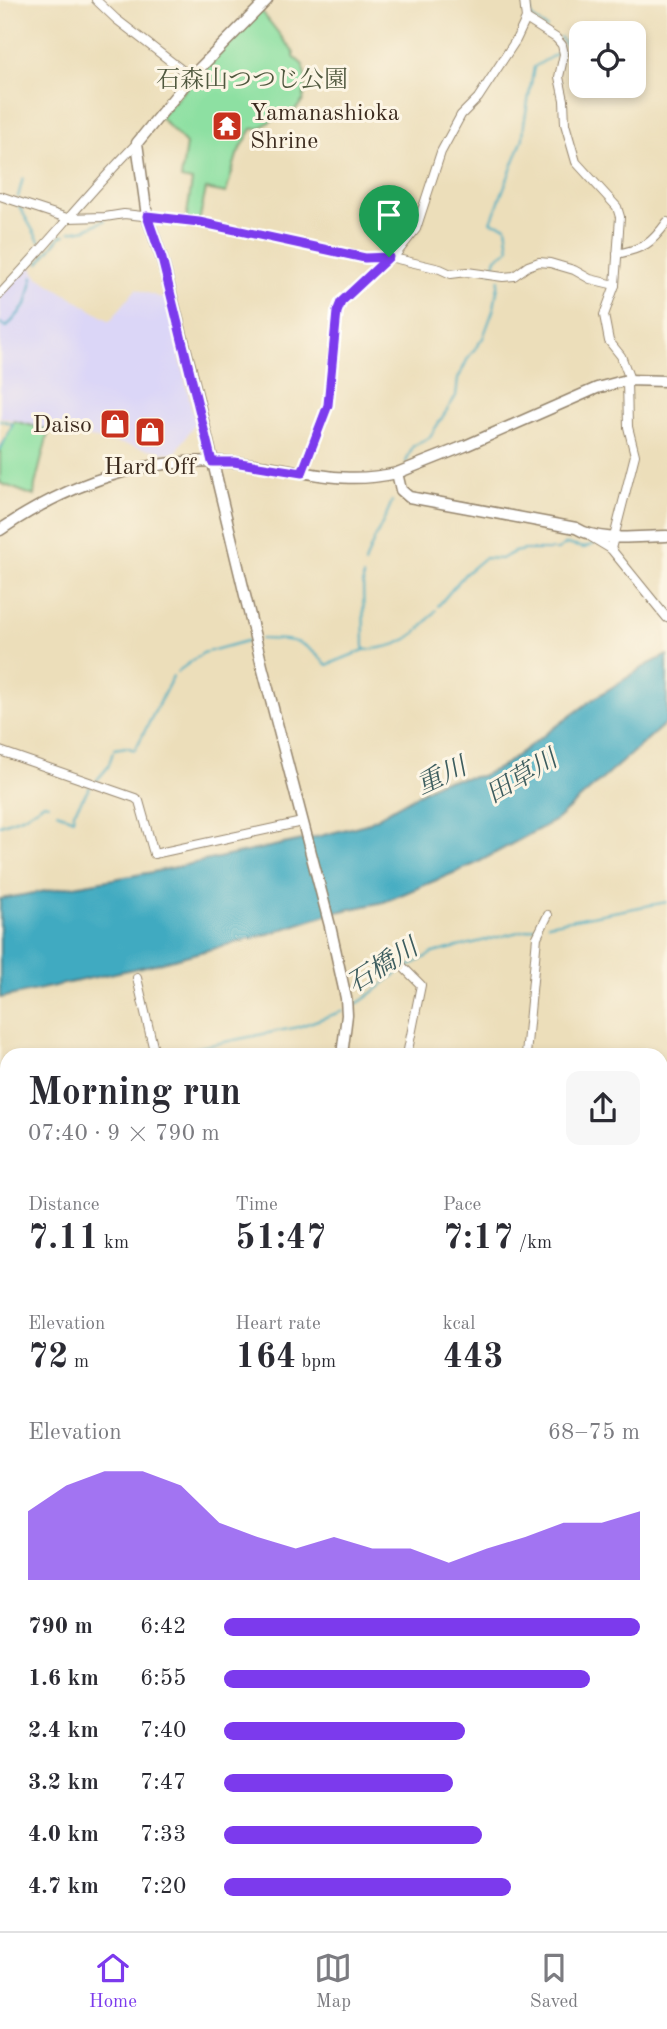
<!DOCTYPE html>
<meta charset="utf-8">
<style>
body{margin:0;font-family:"Old Standard TT","Noto Serif JP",serif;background:#f7f7f7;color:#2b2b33;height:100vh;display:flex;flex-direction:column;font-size:26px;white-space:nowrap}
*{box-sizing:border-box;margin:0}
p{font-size:23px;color:#7c7c81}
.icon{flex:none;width:38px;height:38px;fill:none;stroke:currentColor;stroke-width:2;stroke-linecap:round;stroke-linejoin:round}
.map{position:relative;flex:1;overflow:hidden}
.details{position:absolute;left:0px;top:1048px;width:668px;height:884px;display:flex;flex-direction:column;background:#fff;border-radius:21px 21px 0 0;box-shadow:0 4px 10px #0003}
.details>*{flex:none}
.controls{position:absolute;left:569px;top:21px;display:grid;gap:14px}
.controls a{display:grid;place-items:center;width:77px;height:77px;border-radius:14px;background:#fff;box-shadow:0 4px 10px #0003;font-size:35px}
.pin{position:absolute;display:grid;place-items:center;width:60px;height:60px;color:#fff;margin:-72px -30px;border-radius:50% 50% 50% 0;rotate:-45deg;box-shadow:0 0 7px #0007}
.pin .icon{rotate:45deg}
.round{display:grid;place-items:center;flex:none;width:74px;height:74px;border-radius:14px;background:#f7f7f7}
.headline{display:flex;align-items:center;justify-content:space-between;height:119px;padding:0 28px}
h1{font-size:38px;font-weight:600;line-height:52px}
.figures{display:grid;grid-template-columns:repeat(3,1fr);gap:10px;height:119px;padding:7px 28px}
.figures div{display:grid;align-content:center}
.figures b{font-size:35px;font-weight:600}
.figures small{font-size:19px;font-weight:400}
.figures p{font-size:19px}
.chart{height:196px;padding:14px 28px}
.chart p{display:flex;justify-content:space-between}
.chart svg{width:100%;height:126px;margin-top:7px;fill:#7c3aed;opacity:.7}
ul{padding:0 28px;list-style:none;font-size:23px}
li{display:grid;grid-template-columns:112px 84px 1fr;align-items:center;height:52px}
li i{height:18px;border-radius:9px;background:#7c3aed}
.dock{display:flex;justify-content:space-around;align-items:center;height:98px;border-top:2px solid #e1e1e2;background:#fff;font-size:19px;color:#7c7c81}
.dock a{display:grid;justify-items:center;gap:4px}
.dock .on{color:#7c3aed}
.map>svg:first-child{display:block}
.built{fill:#dbd6f7}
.green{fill:#8de0a2;stroke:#648560;stroke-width:2}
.water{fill:#41aac1;stroke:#3e6a70;stroke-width:2}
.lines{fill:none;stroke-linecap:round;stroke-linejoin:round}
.stream{stroke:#41aac1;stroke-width:2}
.minor-casing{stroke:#94846c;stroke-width:10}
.tertiary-casing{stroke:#94846c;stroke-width:13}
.trunk-casing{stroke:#94846c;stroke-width:17}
.minor{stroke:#fff;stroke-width:8}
.tertiary{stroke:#fff;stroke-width:10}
.trunk{stroke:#fff;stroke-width:14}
.route-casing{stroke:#fff;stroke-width:14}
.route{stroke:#7c3aed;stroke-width:9}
.labels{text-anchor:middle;stroke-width:6;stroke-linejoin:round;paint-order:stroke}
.park-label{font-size:24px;fill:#50583f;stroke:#fcf5e5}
.poi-label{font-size:24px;fill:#3b2a1e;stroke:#fcf5e5;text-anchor:start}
.water-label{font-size:26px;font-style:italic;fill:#3d5d5f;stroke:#fcf5e5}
</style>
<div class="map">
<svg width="667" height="1931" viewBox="0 0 667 1931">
<rect width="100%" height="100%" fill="#fcf5e5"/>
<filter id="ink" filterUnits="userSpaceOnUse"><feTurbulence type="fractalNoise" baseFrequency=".0143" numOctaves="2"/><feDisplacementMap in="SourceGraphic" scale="14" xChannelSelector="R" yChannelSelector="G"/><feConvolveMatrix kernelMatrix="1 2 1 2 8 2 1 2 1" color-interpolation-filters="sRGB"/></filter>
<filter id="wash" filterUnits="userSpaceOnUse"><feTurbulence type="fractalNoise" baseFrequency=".00686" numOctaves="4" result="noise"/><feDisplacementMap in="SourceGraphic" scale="28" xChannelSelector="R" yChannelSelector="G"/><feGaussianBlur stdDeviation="1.57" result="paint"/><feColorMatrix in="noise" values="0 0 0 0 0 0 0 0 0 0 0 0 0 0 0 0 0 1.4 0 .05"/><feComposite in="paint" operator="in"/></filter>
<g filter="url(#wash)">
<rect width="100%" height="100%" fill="#ecdeba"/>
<!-- built -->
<polygon class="built" points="29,264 38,277 110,321 136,289 167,300 195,423 175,454 49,430 0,417 0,294"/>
<!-- green -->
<g class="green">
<polygon points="259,8 294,53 294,57 303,65 306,81 303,101 295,110 282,114 260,128 252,129 237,155 226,193 206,189 199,222 186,221 192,181 181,179 186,144 160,117"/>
<polygon points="14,421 49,430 35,485 34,496 0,483 0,450"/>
</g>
<!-- water -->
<polygon class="water" points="667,655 667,722 556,820 475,864 384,902 332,913 265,935 151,965 0,998 0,899 153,872 316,837 366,824 441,781 481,776 501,767 592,700 647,665"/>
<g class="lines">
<!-- stream -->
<g class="stream">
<polyline points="531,5 531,17 547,28"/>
<polyline points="560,37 569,50"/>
<polyline points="18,197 23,178"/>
<polyline points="19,206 39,241"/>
<polyline points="70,232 86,229 105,220"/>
<polyline points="39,263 61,236 65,235"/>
<polyline points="492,272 496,258 509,249 506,226 491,222 523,138 524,124 534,67 561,51"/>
<polyline points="0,323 7,327 26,305 33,277"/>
<polyline points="0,420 13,424 0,450"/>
<polyline points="406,462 413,446 429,438 456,396 458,379 468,358 483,338 494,308 499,280"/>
<path d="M 365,564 C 371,542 384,523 392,501"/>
<polyline points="438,606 465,574 484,558 501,559 514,552 524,550 558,550 566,544 584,548 594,544"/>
<path d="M 261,639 C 296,640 301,638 327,665 L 364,650 L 363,576"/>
<path d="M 364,650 C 401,647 413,640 436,610"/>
<polyline points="177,672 203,653 250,640"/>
<polyline points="114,749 126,747 135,750 173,676"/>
<polyline points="97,780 108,767 113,752"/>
<polyline points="57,812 73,819 74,812 90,787"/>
<polyline points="0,825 24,816 44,803 48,804"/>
<polyline points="548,924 667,902"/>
<polyline points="408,967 433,953 539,927"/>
<path d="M 351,1007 C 371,997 384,981 403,970"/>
<polyline points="160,1055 298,1027 343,1011"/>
<polyline points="0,1090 7,1089"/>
</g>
</g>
</g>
<g filter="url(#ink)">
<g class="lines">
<!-- minor casing -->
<g class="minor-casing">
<g id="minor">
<polyline points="96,0 116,19 191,77"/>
<polyline points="526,19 556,38 562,45 564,54 559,77 564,100 565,124 576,162 617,207 620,217 615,285 604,315 609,341 621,356 629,377 627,380 628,427 635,455 611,549"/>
<polyline points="0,196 67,218 105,217 124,214 199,222 365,258 389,257 397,253 416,229 441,152 461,115 478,98 516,40 526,19 524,0"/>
<path d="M 617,254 C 645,248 651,244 667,222"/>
<path d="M 0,294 C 47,245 89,192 137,143"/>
<polyline points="302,473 328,405 337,312 341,302 389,257 440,269 451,274 467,272 503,277 514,276 528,266 539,262 550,263 574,270 590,279 615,285"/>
<polyline points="591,537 611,549 667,618"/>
<polyline points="0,751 135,798 139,801 154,854 302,822"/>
<polyline points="399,963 421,985 407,1055"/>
<polyline points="137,978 155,1055"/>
<polyline points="526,1055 537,937 548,915"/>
<polyline points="662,1361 667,1360"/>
<polyline points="662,1479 667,1480"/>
<polyline points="0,1496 7,1498"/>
<polyline points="662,1676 667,1675"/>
<polyline points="0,1774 7,1726"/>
<polyline points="0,1781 7,1782"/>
<polyline points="662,1892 667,1890"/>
<polyline points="0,1913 7,1914"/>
<polyline points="8,1931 9,1925"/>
<polyline points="403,1931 405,1925"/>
<polyline points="486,1931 513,1925"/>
</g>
</g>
<!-- tertiary casing -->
<g class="tertiary-casing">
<g id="tertiary">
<polyline points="267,0 191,77 137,143 147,216 162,259 190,367 262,666 330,926 346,998 347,1015 342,1055"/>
<polyline points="397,473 465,446 597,388 627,380 667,381"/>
<path d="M 0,530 C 80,476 162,451 259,465 C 311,472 343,485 397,473 L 401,490 L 409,497 L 576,528 C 600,543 639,536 667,536"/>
<polyline points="255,1925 256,1931"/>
</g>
</g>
<!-- trunk casing -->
<g class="trunk-casing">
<g id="trunk">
<polyline points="662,1774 667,1773"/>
<polyline points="179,1931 192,1925"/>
</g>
</g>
<!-- minor -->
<use href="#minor" class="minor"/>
<!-- tertiary -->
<use href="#tertiary" class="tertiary"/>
<!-- trunk -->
<use href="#trunk" class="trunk"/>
</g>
</g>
<g class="lines" filter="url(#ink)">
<!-- route casing -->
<g class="route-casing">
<polygon id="route" points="147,216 199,222 365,258 389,257 341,302 337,312 328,405 302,473 234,462 212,462 162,259"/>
</g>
<!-- route -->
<use href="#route" class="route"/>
</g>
<!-- icons -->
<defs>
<g id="temple-square" transform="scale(1.575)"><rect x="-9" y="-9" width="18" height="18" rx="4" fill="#c8321e" stroke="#fcf5e5"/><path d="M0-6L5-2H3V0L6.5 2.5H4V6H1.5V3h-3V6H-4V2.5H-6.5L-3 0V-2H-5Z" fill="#fff"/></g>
<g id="shop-square" transform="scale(1.575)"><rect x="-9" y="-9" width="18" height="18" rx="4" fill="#c8321e" stroke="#fcf5e5"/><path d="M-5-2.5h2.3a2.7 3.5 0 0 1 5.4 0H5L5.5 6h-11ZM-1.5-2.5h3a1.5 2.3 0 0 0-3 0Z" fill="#fff"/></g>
</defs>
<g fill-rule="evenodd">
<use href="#temple-square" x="227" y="126"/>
<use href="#shop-square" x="115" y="424"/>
<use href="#shop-square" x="150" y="432"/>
</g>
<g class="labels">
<!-- park labels -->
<g class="park-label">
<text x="252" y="87">石森山つつじ公園</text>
</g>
<!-- poi labels -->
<g class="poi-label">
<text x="250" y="120">Yamanashioka<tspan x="250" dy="28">Shrine</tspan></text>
<text x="92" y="432" text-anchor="end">Daiso</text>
<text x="150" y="474" text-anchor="middle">Hard Off</text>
</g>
<!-- water labels -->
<g class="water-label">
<text transform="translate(441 775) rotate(-25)" y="9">重川</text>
<text transform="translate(521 776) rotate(-31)" y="9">田草川</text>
<text transform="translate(382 965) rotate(-32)" y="9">石橋川</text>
</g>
</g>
</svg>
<div class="controls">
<a><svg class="icon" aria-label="locate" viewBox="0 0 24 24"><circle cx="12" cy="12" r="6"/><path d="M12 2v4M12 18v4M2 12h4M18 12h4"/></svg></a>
</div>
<div class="pin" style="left:389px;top:257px;background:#1e9e55"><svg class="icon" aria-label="arrive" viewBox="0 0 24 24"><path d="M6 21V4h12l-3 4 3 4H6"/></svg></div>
<section class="details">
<div class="headline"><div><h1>Morning run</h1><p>07:40 · 9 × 790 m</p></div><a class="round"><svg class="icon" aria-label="share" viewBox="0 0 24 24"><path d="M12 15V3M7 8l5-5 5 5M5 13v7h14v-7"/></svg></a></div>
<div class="figures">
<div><p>Distance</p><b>7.11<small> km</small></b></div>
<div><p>Time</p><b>51:47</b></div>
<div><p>Pace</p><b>7:17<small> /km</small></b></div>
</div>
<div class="figures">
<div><p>Elevation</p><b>72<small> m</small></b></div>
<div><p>Heart rate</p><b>164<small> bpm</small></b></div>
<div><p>kcal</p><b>443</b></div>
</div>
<div class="chart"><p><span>Elevation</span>68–75 m</p>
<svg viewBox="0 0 160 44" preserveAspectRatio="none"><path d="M0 44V20L10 11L20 6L30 6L40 11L50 24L60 29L70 33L80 29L90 33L100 33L110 38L120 33L130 29L140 24L150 24L160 20V44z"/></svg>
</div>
<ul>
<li><b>790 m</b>6:42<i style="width:100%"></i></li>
<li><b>1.6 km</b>6:55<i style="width:88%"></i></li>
<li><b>2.4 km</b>7:40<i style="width:58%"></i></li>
<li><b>3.2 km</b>7:47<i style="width:55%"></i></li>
<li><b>4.0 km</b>7:33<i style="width:62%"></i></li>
<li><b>4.7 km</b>7:20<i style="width:69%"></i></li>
</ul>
</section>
</div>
<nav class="dock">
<a class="on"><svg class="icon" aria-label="home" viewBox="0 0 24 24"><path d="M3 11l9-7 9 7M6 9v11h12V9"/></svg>Home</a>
<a><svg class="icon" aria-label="map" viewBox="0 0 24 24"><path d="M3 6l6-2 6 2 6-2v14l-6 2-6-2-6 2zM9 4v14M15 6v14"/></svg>Map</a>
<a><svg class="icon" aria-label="saved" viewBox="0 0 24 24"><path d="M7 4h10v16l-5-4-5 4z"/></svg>Saved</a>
</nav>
